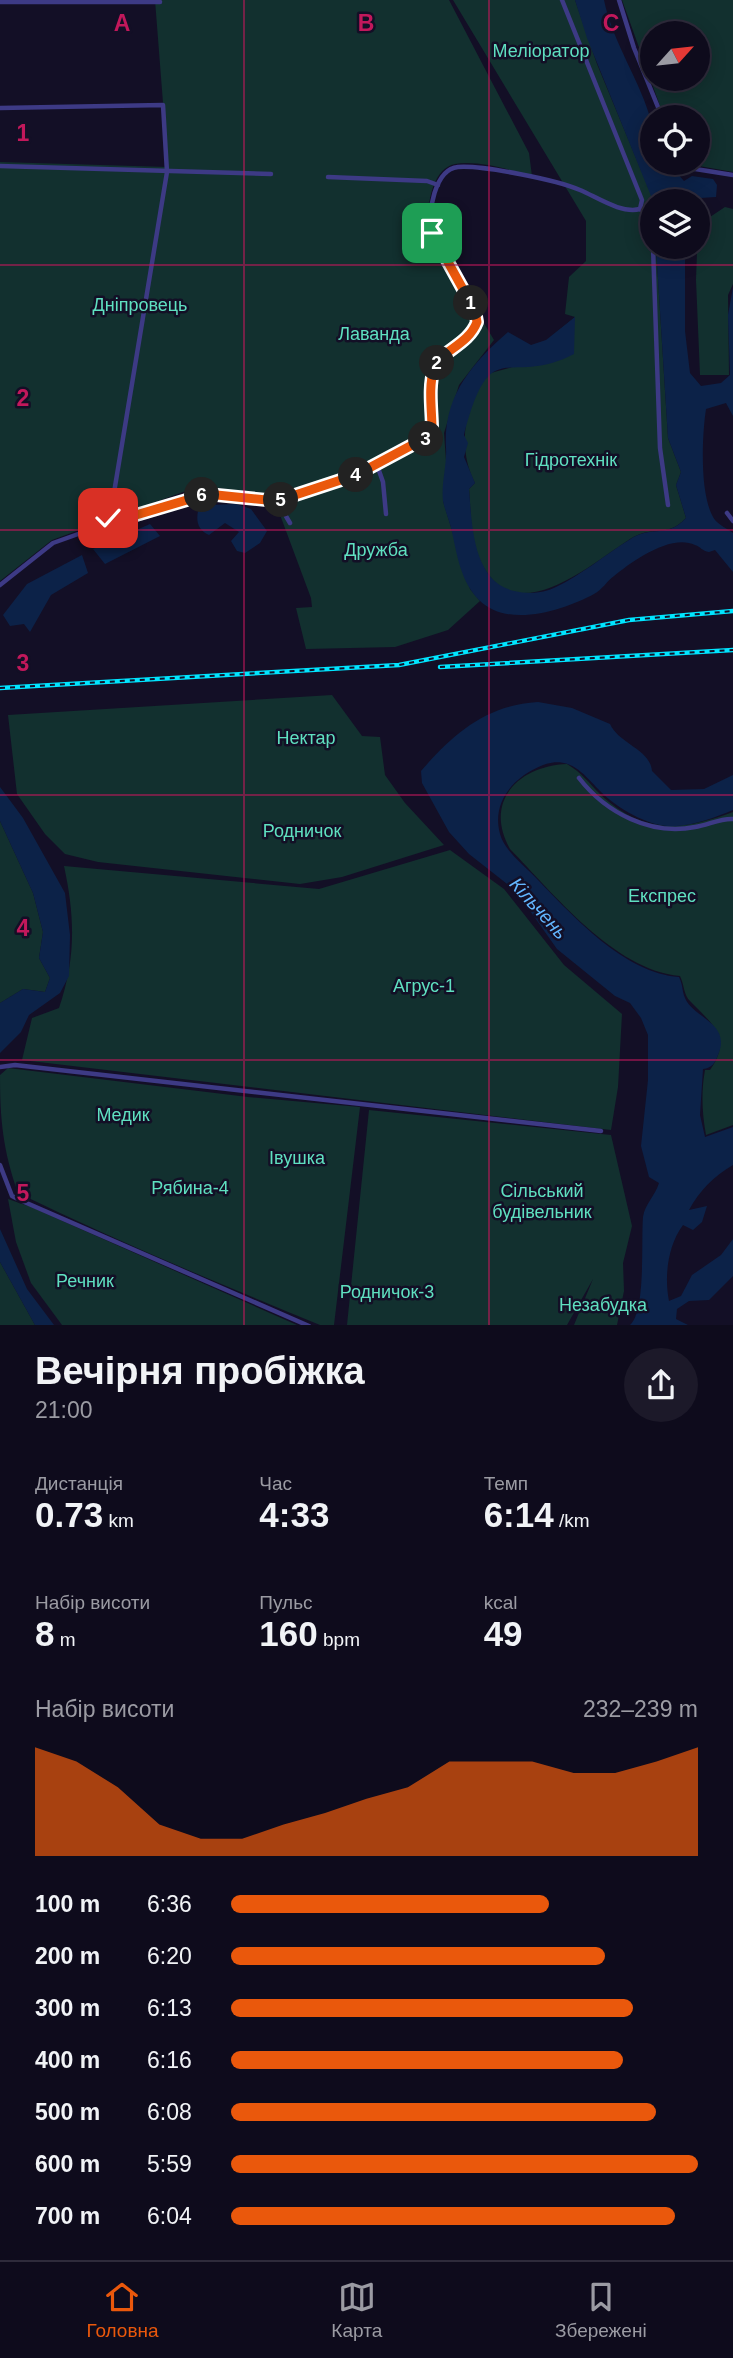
<!DOCTYPE html>
<html lang="uk">
<meta charset="utf-8">
<style>
body{margin:0;font-family:Arial,sans-serif;background:#1c1929;color:#f1f3f6;height:100vh;display:flex;flex-direction:column;font-size:26px;white-space:nowrap}
*{box-sizing:border-box;margin:0}
p{font-size:23px;color:#9b9ba3}
.icon{flex:none;width:38px;height:38px;fill:none;stroke:currentColor;stroke-width:2;stroke-linecap:round;stroke-linejoin:round}
.map{position:relative;height:1325px;overflow:hidden}
.details{display:flex;flex-direction:column;background:#0e0b1c;flex:1}
.details>*{flex:none}
.needle{width:46px;rotate:63deg}
.buttons{position:absolute;left:640px;top:21px;display:grid;gap:14px}
.buttons a{display:grid;place-items:center;width:70px;height:70px;border-radius:50%;background:#0e0b1c;box-shadow:0 4px 18px #0003,0 0 0 2px #2e2b3b;font-size:35px}
.pin{position:absolute;display:grid;place-items:center;width:60px;height:60px;color:#fff;margin:-30px;border-radius:14px;box-shadow:0 4px 10px #0006}
.km{position:absolute;width:35px;height:35px;margin:-18px;border-radius:50%;background:#222;color:#fff;font-size:19px;line-height:35px;text-align:center}
.round{display:grid;place-items:center;flex:none;width:74px;height:74px;border-radius:37px;background:#1c1929}
.head{display:flex;align-items:center;justify-content:space-between;height:119px;padding:0 35px}
h1{font-size:38px;font-weight:700;line-height:52px}
.figures{display:grid;grid-template-columns:repeat(3,1fr);gap:10px;height:119px;padding:7px 35px}
.figures div{display:grid;align-content:center}
.figures b{font-size:35px;font-weight:700}
.figures small{font-size:19px;font-weight:400}
.figures p{font-size:19px}
.chart{height:196px;padding:14px 35px}
.chart p{display:flex;justify-content:space-between}
.chart svg{width:100%;height:126px;margin-top:7px;fill:#ea580c;opacity:.7}
ul{padding:0 35px;list-style:none;font-size:23px}
li{display:grid;grid-template-columns:112px 84px 1fr;align-items:center;height:52px}
li i{height:18px;border-radius:9px;background:#ea580c}
.dock{display:flex;justify-content:space-around;align-items:center;height:98px;border-top:2px solid #2e2b3b;background:#0e0b1c;font-size:19px;color:#9b9ba3}
.dock a{display:grid;justify-items:center;gap:4px}
.dock .selected{color:#ea580c}
.map>svg:first-child{display:block}
.green{fill:#12302f;fill-rule:evenodd}
.water{fill:#0c2248}
.lines{fill:none;stroke-linecap:round;stroke-linejoin:round}
.street{stroke:#3d3a85;stroke-width:4.5}
.rail-casing{stroke:#00e5ff;stroke-width:4.5}
.rail{stroke:#130f26;stroke-width:2;stroke-dasharray:5;stroke-linecap:butt}
.route-casing{stroke:#fff;stroke-width:14}
.route{stroke:#ea580c;stroke-width:9}
.grid{fill:none;stroke:#c2185b;stroke-width:2;stroke-opacity:0.55}
.labels{text-anchor:middle;stroke-width:5;stroke-linejoin:round;paint-order:stroke}
.park-label{font-size:18px;fill:#5fe0c0;stroke:#130f26}
.water-label{font-size:19px;font-style:italic;fill:#62b6ff;stroke:#130f26}
.grid-label{font-size:23px;text-anchor:middle;font-weight:bold;fill:#c2185b;stroke:#130f26;stroke-width:5;stroke-linejoin:round;paint-order:stroke}
</style>
<div class="map">
<svg width="733" height="1326" viewBox="0 0 733 1326">
<rect width="100%" height="100%" fill="#130f26"/>
<!-- green -->
<g class="green">
<path d="M 155,0 L 449,0 L 529,153 L 532,176 C 510,170 478,160 455,164 C 430,169 426,212 429,231 L 494,340 L 459,385 L 444,433 L 447,474 L 443,501 L 470,589 L 480,601 L 448,630 L 395,647 L 306,649 L 296,608 L 312,607 L 311,598 L 276,504 L 277,497 L 211,487 L 183,492 L 52,540 L 0,581 L 0,162 L 168,167 Z"/>
<path d="M 453,0 L 575,0 L 597,64 L 653,199 L 653,247 L 656,247 L 668,438 L 681,472 L 676,485 L 686,518 C 666,539 654,524 630,539 C 587,567 512,634 479,558 C 470,537 471,511 469,489 L 475,483 C 457,448 464,405 487,374 L 516,366 L 575,317 L 565,314 L 569,277 L 586,261 L 586,221 Z"/>
<path d="M 622,0 L 733,0 L 733,172 L 682,163 L 698,163 L 698,117 L 664,117 ZM 653,33 L 698,33 L 698,79 L 653,79 Z"/>
<polygon points="725,207 733,209 733,284 728,295 729,375 700,375 696,280 698,225"/>
<polygon points="332,695 362,736 380,737 385,775 405,803 444,845 342,877 300,884 98,862 65,854 45,834 17,794 8,715"/>
<path d="M 567,764 C 582,773 588,782 600,794 C 643,835 682,831 733,812 L 733,1125 L 706,1135 C 702,1113 701,1092 705,1070 L 710,1070 C 733,1037 712,1024 690,1001 C 684,996 684,984 680,976 C 614,970 553,893 510,849 C 483,801 519,766 567,764 Z"/>
<polygon points="0,821 33,893 43,932 39,958 50,978 45,992 23,989 0,1003"/>
<path d="M 450,850 L 504,889 L 564,965 L 622,1014 L 618,1087 L 611,1130 L 22,1060 L 32,1018 L 59,1008 C 76,958 75,917 64,866 L 319,889 Z"/>
<path d="M 8,1068 L 248,1097 L 360,1107 L 334,1325 L 320,1325 C 218,1283 116,1241 18,1193 C 3,1150 0,1120 0,1075 Z"/>
<polygon points="369,1110 611,1135 632,1226 623,1263 624,1291 617,1325 574,1325 593,1279 567,1325 347,1325"/>
<polygon points="8,1199 31,1207 297,1325 62,1325 31,1283 16,1242"/>
<polygon points="0,1262 35,1325 0,1325"/>
</g>
<!-- water -->
<g class="water">
<path d="M 575,0 L 604,0 C 613,44 641,81 652,124 C 655,135 653,151 653,163 L 668,163 L 684,181 L 692,176 L 713,179 L 717,185 L 716,197 L 653,201 L 587,38 Z"/>
<path d="M 656,247 L 685,247 L 685,331 L 690,373 L 701,386 L 721,383 L 730,375 L 728,315 L 733,287 L 733,416 L 726,403 L 706,409 C 702,435 699,498 715,520 C 719,525 728,529 733,533 L 733,572 L 715,550 L 709,552 C 702,551 701,547 695,545 C 671,533 631,562 614,576 C 607,581 602,590 594,594 C 564,610 508,629 479,600 C 461,582 457,555 452,532 C 450,522 445,511 443,501 C 441,484 447,465 446,448 C 443,397 471,364 508,332 L 531,345 L 546,340 L 575,317 L 574,354 C 507,389 491,330 464,435 L 468,443 L 464,457 L 475,483 L 469,489 C 472,523 472,581 514,591 C 528,594 542,594 556,587 C 581,575 605,555 629,540 C 653,524 667,539 686,518 L 676,485 L 681,472 L 668,438 Z"/>
<path d="M 236,504 L 251,509 L 267,531 L 260,543 L 245,553 L 237,551 L 231,541 L 239,532 L 225,523 L 209,535 C 198,530 196,522 198,511 L 210,505 Z"/>
<polygon points="150,524 160,536 105,564 93,549"/>
<polygon points="82,555 88,573 51,595 30,632 24,624 10,626 3,615 27,584"/>
<path d="M 538,702 L 572,708 L 610,724 C 619,744 650,749 652,771 L 671,790 L 704,789 L 733,775 L 733,810 C 716,817 695,825 677,826 C 652,829 618,809 601,792 C 584,775 571,755 543,765 C 515,776 491,801 500,834 C 505,852 525,866 537,879 C 573,916 624,973 679,977 C 683,985 682,991 685,998 C 693,1018 732,1023 718,1055 C 715,1063 712,1068 703,1069 L 700,1115 L 705,1137 L 733,1127 L 733,1165 C 713,1177 700,1190 689,1210 L 707,1206 L 702,1222 L 693,1230 L 683,1225 C 668,1245 664,1276 669,1301 L 681,1296 L 692,1275 L 721,1255 L 733,1239 L 733,1276 L 709,1300 L 689,1301 L 677,1309 L 676,1319 L 688,1325 L 630,1325 C 646,1312 641,1241 643,1217 C 645,1204 655,1196 659,1183 L 649,1177 L 641,1146 L 648,1080 L 648,1035 L 641,1018 L 630,1003 L 615,996 L 557,949 L 516,891 L 469,854 L 449,832 L 422,783 L 421,771 C 453,734 486,705 538,702 Z"/>
<polygon points="0,787 23,818 65,893 70,935 69,976 60,993 29,1015 21,1032 0,1053 0,1003 23,989 45,992 50,978 39,958 43,932 33,893 0,821"/>
<polygon points="0,1229 27,1289 54,1325 35,1325 0,1262"/>
</g>
<g class="lines">
<!-- street -->
<g class="street">
<polyline points="562,0 642,200 640,209"/>
<polyline points="619,0 634,48 662,117"/>
<polyline points="0,2 160,2"/>
<polyline points="0,108 163,105 167,172 109,523"/>
<polyline points="680,163 689,168 733,175"/>
<polyline points="0,166 271,174"/>
<polyline points="328,177 427,181 438,185"/>
<polyline points="653,247 660,448 668,505"/>
<polyline points="377,465 383,482 386,514"/>
<polyline points="277,501 290,523"/>
<polyline points="727,513 733,521"/>
<path d="M 0,585 L 53,543 L 109,523 L 207,494 L 277,501 L 356,475 L 429,436 L 432,429 C 432,408 425,371 443,356 C 457,345 470,340 477,322 L 476,311 C 462,286 439,258 432,231 C 427,213 435,169 458,167 C 482,165 557,180 580,190 C 597,197 621,214 640,209 L 653,222"/>
<path d="M 579,778 C 606,813 651,836 695,827 C 708,825 721,818 733,819"/>
<polyline points="0,1067 15,1065 601,1131"/>
<polyline points="0,1165 12,1196 22,1201 309,1326"/>
</g>
<!-- rail casing -->
<g class="rail-casing">
<g id="rail">
<polyline points="440,667 733,650"/>
<polyline points="0,688 399,665 629,620 733,611"/>
</g>
</g>
<!-- rail -->
<use href="#rail" class="rail"/>
</g>
<g class="lines">
<!-- route casing -->
<g class="route-casing">
<path id="route" d="M 108,518 L 109,523 L 207,494 L 277,501 L 356,475 L 429,436 L 432,429 C 432,411 428,387 434,369 C 439,351 468,346 477,322 L 475,311 L 432,233"/>
</g>
<!-- route -->
<use href="#route" class="route"/>
</g>
<!-- grid -->
<path class="grid" d="M 244,0 L 244,1326M 489,0 L 489,1326M 0,265 L 733,265M 0,530 L 733,530M 0,795 L 733,795M 0,1060 L 733,1060"/>
<g class="labels">
<!-- park labels -->
<g class="park-label">
<text x="541" y="57">Меліоратор</text>
<text x="140" y="311">Дніпровець</text>
<text x="374" y="340">Лаванда</text>
<text x="571" y="466">Гідротехнік</text>
<text x="376" y="556">Дружба</text>
<text x="306" y="744">Нектар</text>
<text x="302" y="837">Родничок</text>
<text x="662" y="902">Експрес</text>
<text x="424" y="992">Агрус-1</text>
<text x="123" y="1121">Медик</text>
<text x="297" y="1164">Івушка</text>
<text x="190" y="1194">Рябина-4</text>
<text x="542" y="1197">Сільський<tspan x="542" dy="21">будівельник</tspan></text>
<text x="85" y="1287">Речник</text>
<text x="387" y="1298">Родничок-3</text>
<text x="603" y="1311">Незабудка</text>
</g>
<!-- water labels -->
<g class="water-label">
<text transform="translate(539 908) rotate(48)" y="7">Кільчень</text>
</g>
</g>
<g class="grid-label">
<text x="122" y="31">A</text>
<text x="366" y="31">B</text>
<text x="611" y="31">C</text>
<text x="23" y="141">1</text>
<text x="23" y="406">2</text>
<text x="23" y="671">3</text>
<text x="23" y="936">4</text>
<text x="23" y="1201">5</text>
</g>
</svg>
<div class="buttons">
<a><svg class="needle" viewBox="-14 -14 28 28"><path d="M0-13l5 13h-10z" fill="#e53935"/><path d="M0 13l5-13h-10z" fill="#9b9ba3"/></svg></a>
<a><svg class="icon" aria-label="locate" viewBox="0 0 24 24"><circle cx="12" cy="12" r="6"/><path d="M12 2v4M12 18v4M2 12h4M18 12h4"/></svg></a>
<a><svg class="icon" aria-label="layers" viewBox="0 0 24 24"><path d="M12 4l9 5-9 5-9-5zM3 14l9 5 9-5"/></svg></a>
</div>
<div class="pin" style="left:432px;top:233px;background:#1e9e55"><svg class="icon" aria-label="arrive" viewBox="0 0 24 24"><path d="M6 21V4h12l-3 4 3 4H6"/></svg></div>
<div class="pin" style="left:108px;top:518px;background:#d93025"><svg class="icon" aria-label="check" viewBox="0 0 24 24"><path d="M5 12l5 5 9-10"/></svg></div>
<b class="km" style="left:471px;top:303px">1</b>
<b class="km" style="left:437px;top:363px">2</b>
<b class="km" style="left:426px;top:439px">3</b>
<b class="km" style="left:356px;top:475px">4</b>
<b class="km" style="left:281px;top:500px">5</b>
<b class="km" style="left:202px;top:495px">6</b>
</div>
<section class="details">
<div class="head"><div><h1>Вечірня пробіжка</h1><p>21:00</p></div><a class="round"><svg class="icon" aria-label="share" viewBox="0 0 24 24"><path d="M12 15V3M7 8l5-5 5 5M5 13v7h14v-7"/></svg></a></div>
<div class="figures">
<div><p>Дистанція</p><b>0.73<small> km</small></b></div>
<div><p>Час</p><b>4:33</b></div>
<div><p>Темп</p><b>6:14<small> /km</small></b></div>
</div>
<div class="figures">
<div><p>Набір висоти</p><b>8<small> m</small></b></div>
<div><p>Пульс</p><b>160<small> bpm</small></b></div>
<div><p>kcal</p><b>49</b></div>
</div>
<div class="chart"><p><span>Набір висоти</span>232–239 m</p>
<svg viewBox="0 0 160 44" preserveAspectRatio="none"><path d="M0 44V6L10 11L20 20L30 33L40 38L50 38L60 33L70 29L80 24L90 20L100 11L110 11L120 11L130 15L140 15L150 11L160 6V44z"/></svg>
</div>
<ul>
<li><b>100 m</b>6:36<i style="width:68%"></i></li>
<li><b>200 m</b>6:20<i style="width:80%"></i></li>
<li><b>300 m</b>6:13<i style="width:86%"></i></li>
<li><b>400 m</b>6:16<i style="width:84%"></i></li>
<li><b>500 m</b>6:08<i style="width:91%"></i></li>
<li><b>600 m</b>5:59<i style="width:100%"></i></li>
<li><b>700 m</b>6:04<i style="width:95%"></i></li>
</ul>
</section>
<nav class="dock">
<a class="selected"><svg class="icon" aria-label="home" viewBox="0 0 24 24"><path d="M3 11l9-7 9 7M6 9v11h12V9"/></svg>Головна</a>
<a><svg class="icon" aria-label="map" viewBox="0 0 24 24"><path d="M3 6l6-2 6 2 6-2v14l-6 2-6-2-6 2zM9 4v14M15 6v14"/></svg>Карта</a>
<a><svg class="icon" aria-label="saved" viewBox="0 0 24 24"><path d="M7 4h10v16l-5-4-5 4z"/></svg>Збережені</a>
</nav>
